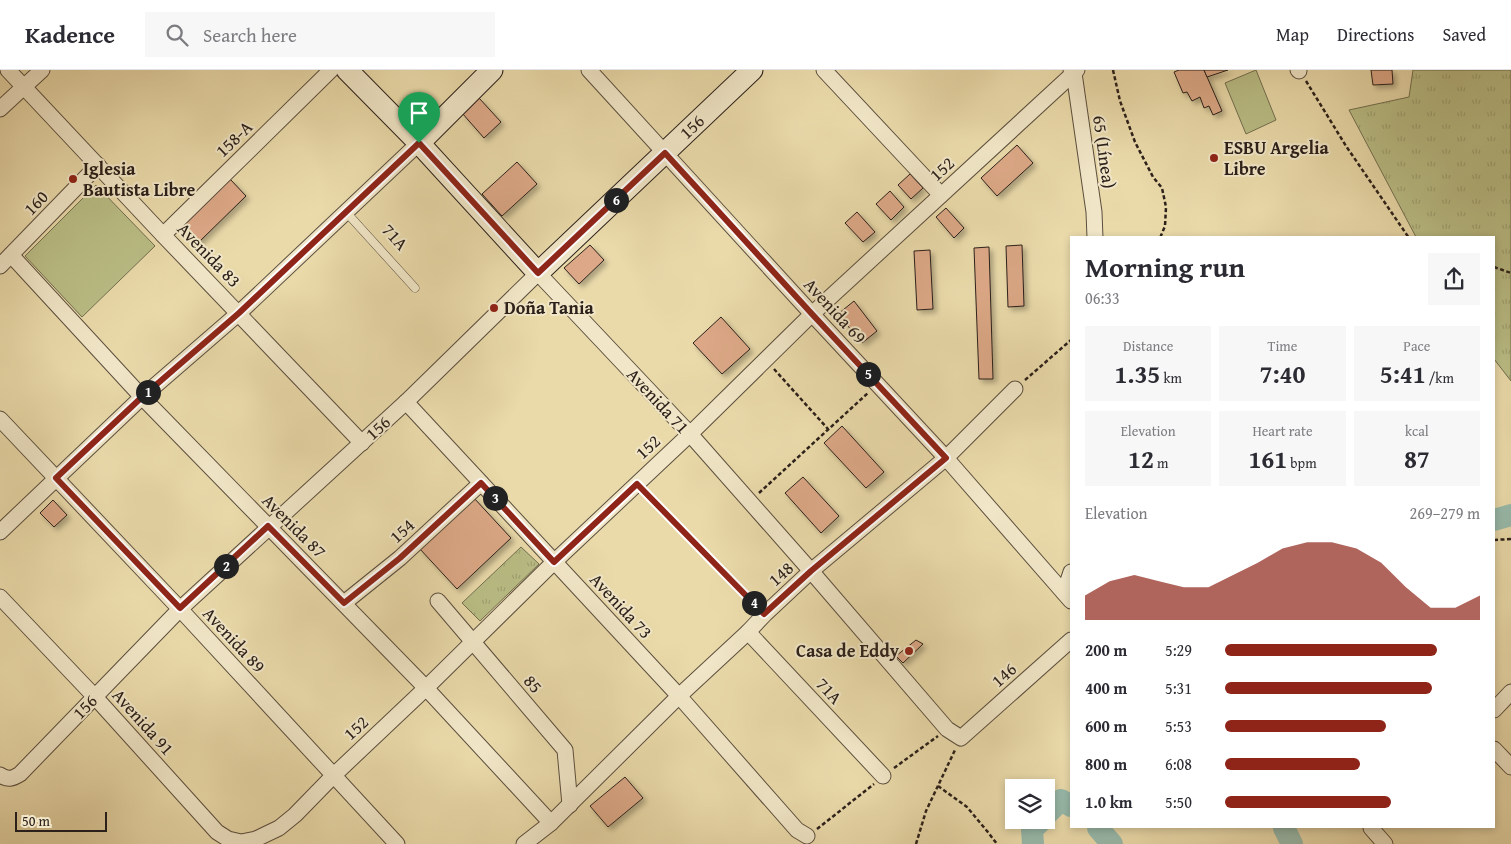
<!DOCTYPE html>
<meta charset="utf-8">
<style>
body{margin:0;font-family:"Gentium Book Plus",serif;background:#f7f7f7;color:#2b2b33;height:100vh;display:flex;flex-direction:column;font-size:19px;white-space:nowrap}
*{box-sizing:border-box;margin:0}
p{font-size:16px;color:#7c7c81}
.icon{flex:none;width:28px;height:28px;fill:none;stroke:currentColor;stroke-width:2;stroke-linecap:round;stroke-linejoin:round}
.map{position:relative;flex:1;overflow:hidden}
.drawer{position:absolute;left:1070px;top:166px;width:425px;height:592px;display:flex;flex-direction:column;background:#fff;border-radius:0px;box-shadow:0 2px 8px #0003}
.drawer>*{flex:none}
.fabs{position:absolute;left:1005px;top:709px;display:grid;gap:10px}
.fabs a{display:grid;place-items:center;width:50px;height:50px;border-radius:0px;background:#fff;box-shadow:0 2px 8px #0003;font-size:25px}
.scale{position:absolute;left:15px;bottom:12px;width:92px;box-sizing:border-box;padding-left:5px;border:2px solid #2b201a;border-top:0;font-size:14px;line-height:18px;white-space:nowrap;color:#2b201a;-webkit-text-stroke:4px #f1e7c8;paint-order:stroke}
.pin{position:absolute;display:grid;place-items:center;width:42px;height:42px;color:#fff;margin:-51px -21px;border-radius:50% 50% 50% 0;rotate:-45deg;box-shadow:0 0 5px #0007}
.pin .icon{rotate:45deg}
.km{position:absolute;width:25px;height:25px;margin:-12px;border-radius:50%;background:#222;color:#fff;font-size:14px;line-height:25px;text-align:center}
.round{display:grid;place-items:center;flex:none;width:52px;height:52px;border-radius:0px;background:#f7f7f7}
.summary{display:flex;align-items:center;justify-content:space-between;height:85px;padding:0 15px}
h1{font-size:28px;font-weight:600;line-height:38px}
.stats{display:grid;grid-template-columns:repeat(3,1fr);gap:8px;height:85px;padding:5px 15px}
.stats div{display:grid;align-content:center;border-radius:0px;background:#f7f7f7;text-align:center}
.stats b{font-size:25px;font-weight:600}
.stats small{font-size:14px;font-weight:400}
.stats p{font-size:14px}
.chart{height:140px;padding:10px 15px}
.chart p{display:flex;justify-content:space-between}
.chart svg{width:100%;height:90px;margin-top:5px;fill:#8f2418;opacity:.7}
ul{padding:0 15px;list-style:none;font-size:16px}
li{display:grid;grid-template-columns:80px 60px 1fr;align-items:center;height:38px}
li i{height:12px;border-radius:6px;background:#8f2418}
header{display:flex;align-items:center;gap:30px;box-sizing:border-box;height:70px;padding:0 25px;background:#fff;border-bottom:1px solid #e1e1e2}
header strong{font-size:24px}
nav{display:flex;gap:28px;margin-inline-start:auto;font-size:18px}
.search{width:350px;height:45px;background:#f7f7f7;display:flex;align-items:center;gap:12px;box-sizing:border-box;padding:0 18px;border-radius:0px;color:#7c7c81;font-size:19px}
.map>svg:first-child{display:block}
.grass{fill:url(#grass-tufts);stroke:#726f50}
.park{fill:#babe86;stroke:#726f50}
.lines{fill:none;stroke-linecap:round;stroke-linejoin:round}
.river{stroke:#98baab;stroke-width:22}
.building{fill:#dca887;stroke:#2b201a;filter:url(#shadow)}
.lane-casing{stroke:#5b4e3e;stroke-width:9}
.street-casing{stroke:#5b4e3e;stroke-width:17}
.secondary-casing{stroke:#2b201a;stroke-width:23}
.path{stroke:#2b201a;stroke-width:2.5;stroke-dasharray:4 2.5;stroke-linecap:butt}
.lane{stroke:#f1e7c8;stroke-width:8}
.street{stroke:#f1e7c8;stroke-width:15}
.secondary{stroke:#f1e7c8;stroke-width:21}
.route-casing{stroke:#fff;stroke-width:10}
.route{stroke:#8f2418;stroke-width:6}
.poi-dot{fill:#8f2418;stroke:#f1e7c8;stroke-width:2}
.labels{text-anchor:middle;stroke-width:4;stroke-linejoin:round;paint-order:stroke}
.street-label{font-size:18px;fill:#2b201a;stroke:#f1e7c8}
.poi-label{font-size:18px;font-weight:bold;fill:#2b201a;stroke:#f1e7c8;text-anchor:start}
</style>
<header>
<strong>Kadence</strong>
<div class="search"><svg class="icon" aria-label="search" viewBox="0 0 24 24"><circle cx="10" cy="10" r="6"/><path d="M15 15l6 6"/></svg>Search here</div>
<nav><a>Map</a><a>Directions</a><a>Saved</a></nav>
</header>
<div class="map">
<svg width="1511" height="774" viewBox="0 0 1511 774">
<defs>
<pattern id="grass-tufts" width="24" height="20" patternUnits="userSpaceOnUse" patternTransform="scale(1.25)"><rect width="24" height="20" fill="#babe86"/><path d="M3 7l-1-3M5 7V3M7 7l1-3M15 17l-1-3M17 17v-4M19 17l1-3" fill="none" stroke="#a0a373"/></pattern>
<filter id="shadow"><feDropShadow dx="3.5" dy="3.5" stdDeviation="2.5" flood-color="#0004"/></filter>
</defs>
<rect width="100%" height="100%" fill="#eadaaa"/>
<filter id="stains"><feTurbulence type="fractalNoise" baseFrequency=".004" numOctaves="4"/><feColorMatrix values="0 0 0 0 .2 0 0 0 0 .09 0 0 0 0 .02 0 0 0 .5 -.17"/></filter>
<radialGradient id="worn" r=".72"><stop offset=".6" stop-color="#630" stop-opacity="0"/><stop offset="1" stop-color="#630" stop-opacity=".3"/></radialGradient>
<!-- grass -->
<g class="grass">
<polygon points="1413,0 1511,0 1511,311 1494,289 1494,168 1416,167 1349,40 1409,27"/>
<polygon points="521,477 539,494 480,551 462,533"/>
</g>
<!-- park -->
<g class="park">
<polygon points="1256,0 1276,50 1246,64 1225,13"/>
<polygon points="96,115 155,176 82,247 25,186"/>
</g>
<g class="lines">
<!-- river -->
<g class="river">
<polyline points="1494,450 1511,445"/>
<polyline points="1046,745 1061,730 1071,736"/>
<polyline points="1098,758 1112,774"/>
<polyline points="1284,758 1292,774"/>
<polyline points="1033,774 1032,760 1042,750"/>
</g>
</g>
<!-- building -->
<g class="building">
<polygon points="1179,0 1204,0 1222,41 1213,45 1209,36 1204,38 1200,27 1192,31 1187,22 1183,23 1174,2"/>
<polygon points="1204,0 1228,0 1207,7"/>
<polygon points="1371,0 1392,0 1393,14 1373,15"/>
<polygon points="479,28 501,52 484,68 462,43"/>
<polygon points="1017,75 1033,93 997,126 981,108"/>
<polygon points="517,92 537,114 502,146 482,124"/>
<polygon points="910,104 923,118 911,129 898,115"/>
<polygon points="230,109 246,126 198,173 182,156"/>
<polygon points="890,121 904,137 891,150 876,134"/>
<polygon points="946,138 964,158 954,168 936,147"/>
<polygon points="857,142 875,162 863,172 845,153"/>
<polygon points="590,175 604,190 579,214 564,198"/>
<polygon points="1022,175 1024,236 1008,237 1006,176"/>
<polygon points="989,177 993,309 979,309 974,178"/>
<polygon points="930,180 933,239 917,240 914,181"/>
<polygon points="854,231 877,261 862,273 838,244"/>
<polygon points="721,247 750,279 722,304 693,273"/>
<polygon points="842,356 884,402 866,418 824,373"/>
<polygon points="803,407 839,446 821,463 785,423"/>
<polygon points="473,427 511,468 457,519 419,478"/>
<polygon points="53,430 67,445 54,457 40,443"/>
<polygon points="916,570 923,574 903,593 896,586"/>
<polygon points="625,707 643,728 608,757 590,736"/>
</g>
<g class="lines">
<!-- lane casing -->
<g class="lane-casing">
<polyline id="lane" points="346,142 415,218"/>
</g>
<!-- street casing -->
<g class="street-casing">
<g id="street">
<polyline points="8,0 163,165 362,373"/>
<polyline points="589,0 812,244 946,388 1071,531"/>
<polyline points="824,0 941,125"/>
<polyline points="1071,0 1074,3 1094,142 1095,168"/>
<polyline points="1298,0 1299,1"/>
<polyline points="0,39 42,0"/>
<polyline points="163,165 331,0"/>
<polyline points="11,185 142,327 426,618 551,753"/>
<polyline points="0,196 98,95"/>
<polyline points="406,332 679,626 797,760 807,766"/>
<polyline points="0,349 180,539 397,774"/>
<polyline points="0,462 142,327 239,243 419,73"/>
<polyline points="1064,523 1071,502"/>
<polyline points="0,527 95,627 217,762 228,769 241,772 256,769 279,758 295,745 334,705 426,618 554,492 690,364 812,244 1077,0"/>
<polyline points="438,531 565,680 570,735"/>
<polyline points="344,533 400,488 481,413"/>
<polyline points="748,562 883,706"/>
<polyline points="1494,640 1511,622"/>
<polyline points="1494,679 1511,697"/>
<path d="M 0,705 C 8,710 12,709 20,704 L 180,539 L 406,332 L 538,203 L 690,364 L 811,501 L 947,659 L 961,668 L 1071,570"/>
<polyline points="1371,758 1385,774"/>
<polyline points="524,774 551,753 679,626 748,562 765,544 811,501 946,388 1015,319"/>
</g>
</g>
<!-- secondary casing -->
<g class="secondary-casing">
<g id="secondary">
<polyline points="347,0 419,73 538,203 752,0"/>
<polyline points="419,73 492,0"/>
</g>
</g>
<!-- path -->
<g class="path">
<polyline points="1113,0 1120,31 1135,72 1153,107 1162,118 1166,137 1165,156 1160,168"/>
<polyline points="1306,11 1346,76 1409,168"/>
<polyline points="1494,197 1511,203"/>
<polyline points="774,299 828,359"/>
<polyline points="1025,310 1071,270"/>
<polyline points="759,423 869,322"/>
<polyline points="646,424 757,536"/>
<polyline points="1494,470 1511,469"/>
<polyline points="894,698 938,666"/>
<polyline points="938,716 967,737 987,761 997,774"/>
<polyline points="817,759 874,714"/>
<polyline points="916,774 926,741 955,680"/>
</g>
<!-- lane -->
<use href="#lane" class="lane"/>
<!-- street -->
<use href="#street" class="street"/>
<!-- secondary -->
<use href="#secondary" class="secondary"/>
</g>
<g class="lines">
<!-- route casing -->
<g class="route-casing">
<polygon id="route" points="419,73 538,203 665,83 812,244 946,388 811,501 764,544 637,414 554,492 481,413 400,488 344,533 268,456 180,538 56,408 142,327 239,243"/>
</g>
<!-- route -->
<use href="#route" class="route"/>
</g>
<!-- markers -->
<g class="poi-dot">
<circle cx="1214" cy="88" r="5"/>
<circle cx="73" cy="109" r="5"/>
<circle cx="494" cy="238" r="5"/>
<circle cx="909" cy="581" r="5"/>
</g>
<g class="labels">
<!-- street labels -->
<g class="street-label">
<text transform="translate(692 57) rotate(-44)" y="6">156</text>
<text transform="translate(234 69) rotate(-44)" y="6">158-A</text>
<text transform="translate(1104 82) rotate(82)" y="6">65 (Línea)</text>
<text transform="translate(942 99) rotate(-43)" y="6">152</text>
<text transform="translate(36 133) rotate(-46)" y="6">160</text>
<text transform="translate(395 167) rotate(48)" y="6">71A</text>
<text transform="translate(209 185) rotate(46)" y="6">Avenida 83</text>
<text transform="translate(835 241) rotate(47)" y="6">Avenida 69</text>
<text transform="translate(658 331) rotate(47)" y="6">Avenida 71</text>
<text transform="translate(378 358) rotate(-43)" y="6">156</text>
<text transform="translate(648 377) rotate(-43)" y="6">152</text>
<text transform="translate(294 456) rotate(45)" y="6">Avenida 87</text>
<text transform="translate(402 461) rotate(-43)" y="6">154</text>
<text transform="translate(781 504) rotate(-42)" y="6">148</text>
<text transform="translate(621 536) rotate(47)" y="6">Avenida 73</text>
<text transform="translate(234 570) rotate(47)" y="6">Avenida 89</text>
<text transform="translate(1004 605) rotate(-42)" y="6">146</text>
<text transform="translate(533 614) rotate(50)" y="6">85</text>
<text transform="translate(829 621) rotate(47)" y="6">71A</text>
<text transform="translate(85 637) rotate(-46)" y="6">156</text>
<text transform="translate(143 652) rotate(48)" y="6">Avenida 91</text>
<text transform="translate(356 658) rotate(-43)" y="6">152</text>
</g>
<!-- poi labels -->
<g class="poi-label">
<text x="1224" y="84">ESBU Argelia<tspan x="1224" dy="21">Libre</tspan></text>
<text x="83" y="105">Iglesia<tspan x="83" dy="21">Bautista Libre</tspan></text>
<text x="504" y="244">Doña Tania</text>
<text x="899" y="587" text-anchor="end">Casa de Eddy</text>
</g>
</g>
<rect width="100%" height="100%" filter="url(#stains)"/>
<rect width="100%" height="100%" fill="url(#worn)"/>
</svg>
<div class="fabs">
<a><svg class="icon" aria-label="layers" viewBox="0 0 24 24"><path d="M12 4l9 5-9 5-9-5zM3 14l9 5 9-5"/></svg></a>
</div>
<div class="scale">50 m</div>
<div class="pin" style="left:419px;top:73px;background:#1e9e55"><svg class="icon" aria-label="arrive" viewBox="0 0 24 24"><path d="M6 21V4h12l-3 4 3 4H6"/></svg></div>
<b class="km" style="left:148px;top:322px">1</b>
<b class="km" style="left:226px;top:496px">2</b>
<b class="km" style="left:495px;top:428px">3</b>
<b class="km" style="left:754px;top:533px">4</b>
<b class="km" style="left:868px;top:304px">5</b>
<b class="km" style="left:616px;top:130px">6</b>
<section class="drawer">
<div class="summary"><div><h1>Morning run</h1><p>06:33</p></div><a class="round"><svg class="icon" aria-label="share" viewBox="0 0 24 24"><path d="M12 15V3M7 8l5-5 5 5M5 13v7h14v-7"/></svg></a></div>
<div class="stats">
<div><p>Distance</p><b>1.35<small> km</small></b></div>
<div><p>Time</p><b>7:40</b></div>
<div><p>Pace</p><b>5:41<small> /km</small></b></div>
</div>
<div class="stats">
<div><p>Elevation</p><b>12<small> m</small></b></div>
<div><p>Heart rate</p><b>161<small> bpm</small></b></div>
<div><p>kcal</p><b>87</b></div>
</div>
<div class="chart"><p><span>Elevation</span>269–279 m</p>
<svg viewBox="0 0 160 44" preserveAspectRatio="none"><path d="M0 44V32L10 25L20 22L30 25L40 28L50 28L60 22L70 16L80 9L90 6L100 6L110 9L120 16L130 28L140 38L150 38L160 32V44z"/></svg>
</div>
<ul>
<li><b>200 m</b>5:29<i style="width:83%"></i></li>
<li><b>400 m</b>5:31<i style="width:81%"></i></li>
<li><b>600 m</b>5:53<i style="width:63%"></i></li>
<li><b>800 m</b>6:08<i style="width:53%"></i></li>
<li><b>1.0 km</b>5:50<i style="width:65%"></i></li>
</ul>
</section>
</div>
